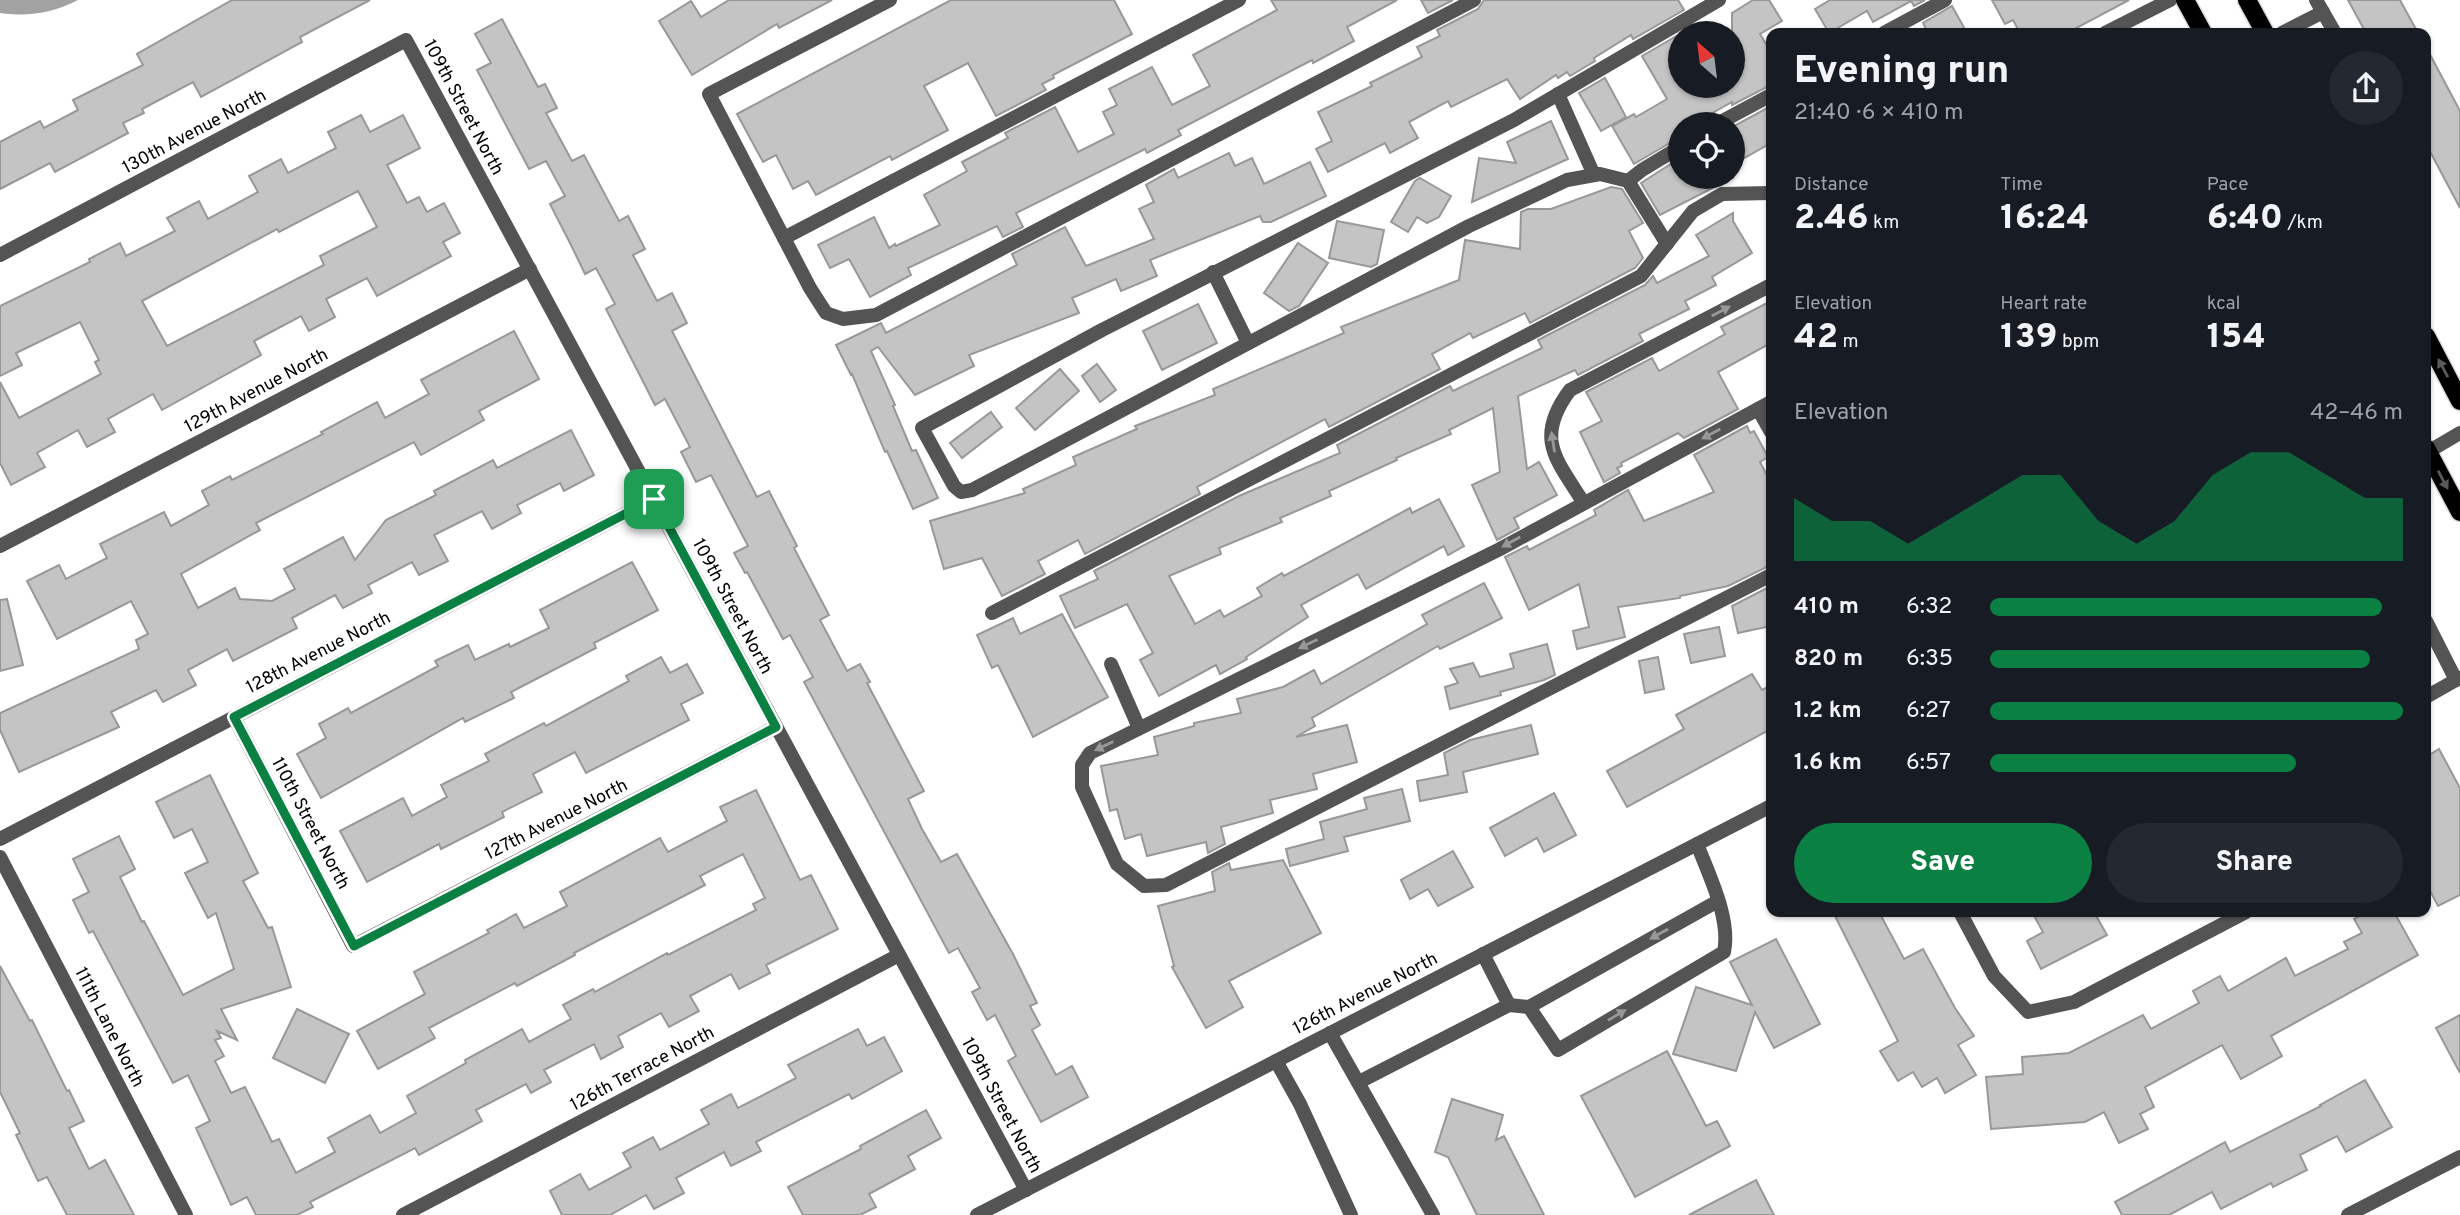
<!DOCTYPE html>
<meta charset="utf-8">
<style>
body{margin:0;font-family:Overpass,sans-serif;background:#242831;color:#f1f3f6;height:100vh;display:flex;flex-direction:column;font-size:26px;white-space:nowrap}
*{box-sizing:border-box;margin:0}
p{font-size:23px;color:#9ea1a6}
.icon{flex:none;width:38px;height:38px;fill:none;stroke:currentColor;stroke-width:2;stroke-linecap:round;stroke-linejoin:round}
.map{position:relative;flex:1;overflow:hidden}
.drawer{position:absolute;left:1766px;top:28px;width:665px;height:889px;display:flex;flex-direction:column;background:#171b24;border-radius:14px;box-shadow:0 2px 5px #0004}
.drawer>*{flex:none}
.needle{width:46px;rotate:332deg}
.tools{position:absolute;left:1668px;top:21px;display:grid;gap:14px}
.tools a{display:grid;place-items:center;width:77px;height:77px;border-radius:50%;background:#171b24;box-shadow:0 2px 5px #0004;font-size:35px}
.pin{position:absolute;display:grid;place-items:center;width:60px;height:60px;color:#fff;margin:-30px;border-radius:14px;box-shadow:0 4px 10px #0006}
.round{display:grid;place-items:center;flex:none;width:74px;height:74px;border-radius:37px;background:#242831}
.overview{display:flex;align-items:center;justify-content:space-between;height:119px;padding:0 28px}
h1{font-size:38px;font-weight:800;line-height:52px}
.figures{display:grid;grid-template-columns:repeat(3,1fr);gap:10px;height:119px;padding:7px 28px}
.figures div{display:grid;align-content:center}
.figures b{font-size:35px;font-weight:800}
.figures small{font-size:19px;font-weight:400}
.figures p{font-size:19px}
.chart{height:196px;padding:14px 28px}
.chart p{display:flex;justify-content:space-between}
.chart svg{width:100%;height:126px;margin-top:7px;fill:#0b8043;opacity:.7}
.button{display:flex;gap:14px;margin-top:auto;padding:14px 28px}
.button a{flex:1;height:80px;border-radius:42px;background:#0b8043;color:#fff;font-size:28px;font-weight:800;line-height:80px;text-align:center}
.button a+a{background:#242831;color:#f1f3f6}
ul{padding:0 28px;list-style:none;font-size:23px}
li{display:grid;grid-template-columns:112px 84px 1fr;align-items:center;height:52px}
li i{height:18px;border-radius:9px;background:#0b8043}
.map>svg:first-child{display:block}
.water{fill:#a2a2a2}
.building{fill:#c4c4c4;stroke:#989898;stroke-width:2;fill-rule:evenodd}
.lines{fill:none;stroke-linecap:round;stroke-linejoin:round}
.primary-casing{stroke:#dbdbdb;stroke-width:21}
.service{stroke:#545454;stroke-width:14}
.minor{stroke:#545454;stroke-width:14}
.primary{stroke:#000;stroke-width:18}
.oneway{fill:#989898}
.oneway2{fill:#595959}
.route-casing{stroke:#fff;stroke-width:14}
.route{stroke:#0b8043;stroke-width:9}
.labels{text-anchor:middle;stroke-width:5;stroke-linejoin:round;paint-order:stroke}
.street-label{font-size:18px;fill:#000;stroke:#fff}
</style>
<div class="map">
<svg width="2460" height="1215" viewBox="0 0 2460 1215">
<rect width="100%" height="100%" fill="#fff"/>
<!-- water -->
<path class="water" d="M 0,0 L 78,0 C 52,13 29,17 0,13 Z"/>
<!-- building -->
<g class="building">
<polygon points="232,0 370,0 300,37 302,42 201,97 193,82 142,109 144,113 123,123 128,133 55,172 50,163 0,189 0,142 40,121 44,128 78,110 73,100 143,65 137,54"/>
<polygon points="729,0 832,0 779,28 777,24 692,75 659,21 691,1 701,17"/>
<polygon points="951,0 1114,0 1132,34 1053,75 1054,78 1042,84 1046,90 996,116 968,63 924,86 948,130 892,160 890,156 816,195 808,181 793,189 776,155 763,162 737,114"/>
<polygon points="1271,0 1397,0 1347,27 1354,41 1313,63 1312,60 1178,130 1181,135 1147,153 1145,149 1016,213 1023,227 1003,237 997,226 908,268 911,275 870,297 849,259 830,268 818,245 874,217 889,248 895,244 896,246 940,225 924,195 967,171 962,162 1008,138 1005,133 1055,107 1078,152 1114,134 1103,112 1117,105 1109,89 1152,67 1172,105 1210,86 1193,55 1277,10"/>
<polygon points="1421,0 1453,0 1428,13"/>
<polygon points="1484,0 1678,0 1684,10 1633,39 1631,35 1594,58 1595,61 1570,76 1567,72 1558,78 1556,75 1520,99 1507,79 1451,107 1448,101 1409,122 1418,138 1390,153 1385,143 1328,172 1316,149 1332,141 1318,112 1372,86 1370,83 1422,57 1417,47 1440,36 1437,30 1478,9"/>
<polygon points="1753,0 1769,0 1782,21 1760,34 1771,52 1771,85 1732,105 1732,102 1693,124 1680,124 1680,137 1634,164 1612,126 1634,114 1636,117 1667,99 1642,56 1680,34 1680,86 1732,86 1732,13"/>
<polygon points="1830,0 1925,0 1914,6 1911,1 1873,22 1867,11 1829,33 1815,9"/>
<polygon points="1992,0 2129,0 2067,33 2020,33 2013,20 2005,24"/>
<polygon points="2348,0 2400,0 2418,33 2366,33"/>
<polygon points="1952,6 1967,33 1928,33 1923,23"/>
<polygon points="502,19 538,87 545,84 557,108 546,113 572,161 584,155 619,221 628,216 645,249 633,255 657,301 672,293 687,323 672,331 757,497 769,491 797,546 794,548 829,615 820,620 847,671 860,664 870,682 867,683 924,791 908,799 922,829 941,862 957,854 1013,954 1037,1003 1030,1006 1040,1025 1032,1030 1056,1075 1072,1066 1088,1097 1041,1122 1008,1061 1016,1056 995,1015 987,1020 972,992 980,988 958,948 949,953 804,682 813,677 790,635 783,639 747,572 745,573 734,553 748,546 711,475 696,482 681,452 690,447 665,399 655,405 606,309 615,304 596,268 585,274 571,245 550,204 565,196 546,161 529,169 477,70 491,63 475,34"/>
<polygon points="2426,47 2460,111 2460,208 2426,144"/>
<polygon points="1605,78 1626,117 1601,131 1579,93"/>
<polygon points="1771,106 1771,143 1732,165 1732,127"/>
<path d="M 361,115 L 370,132 L 403,115 L 420,148 L 387,165 L 407,203 L 419,197 L 427,212 L 444,203 L 460,233 L 443,242 L 451,256 L 377,296 L 367,278 L 326,299 L 335,317 L 309,331 L 301,316 L 254,341 L 261,355 L 162,410 L 153,394 L 108,419 L 115,432 L 87,447 L 78,430 L 37,453 L 45,467 L 11,485 L 0,463 L 0,382 L 19,418 L 101,374 L 95,362 L 99,360 L 80,322 L 16,353 L 22,365 L 0,376 L 0,306 L 90,262 L 89,259 L 120,243 L 126,256 L 175,231 L 167,218 L 199,201 L 208,219 L 258,192 L 249,176 L 281,159 L 288,173 L 336,148 L 328,132 ZM 358,191 L 377,227 L 320,256 L 324,265 L 167,346 L 142,301 L 277,229 L 279,232 Z"/>
<polygon points="1551,121 1568,159 1472,202 1479,158 1516,163 1507,142"/>
<polygon points="1229,153 1235,166 1252,158 1264,184 1310,162 1326,196 1271,222 1263,222 1260,216 1150,260 1157,276 1121,291 1116,279 1072,298 1079,313 969,355 974,366 915,395 878,347 871,351 895,405 893,406 912,451 916,450 938,498 913,509 887,451 885,452 852,374 851,375 836,345 881,323 886,333 1017,265 1012,254 1065,227 1086,266 1154,239 1139,209 1154,202 1146,185 1174,169 1178,178"/>
<polygon points="1680,158 1680,177 1734,177 1660,215 1641,183"/>
<polygon points="1420,178 1451,196 1439,217 1427,223 1417,217 1408,232 1391,222 1415,181"/>
<polygon points="1611,187 1622,189 1643,223 1629,231 1643,258 1635,268 1530,323 1525,313 1473,338 1470,333 1432,354 1440,369 1329,427 1325,419 1197,487 1200,494 1085,554 1078,540 1038,561 1045,574 1002,596 982,558 944,569 930,521 1025,493 1023,489 1076,465 1073,457 1137,429 1135,426 1215,395 1213,389 1344,333 1341,327 1459,280 1465,240 1520,249 1521,212 1528,209 1551,209"/>
<polygon points="1733,213 1733,221 1752,253 1712,277 1716,285 1685,301 1689,309 1639,334 1643,341 1578,375 1575,370 1518,396 1527,469 1539,462 1557,495 1514,518 1519,528 1497,540 1472,485 1500,472 1493,408 1449,430 1451,434 1396,458 1397,460 1329,491 1331,496 1280,518 1282,522 1219,548 1221,554 1169,576 1195,624 1220,610 1224,617 1262,596 1257,588 1282,573 1284,576 1410,508 1412,513 1439,499 1464,546 1448,555 1444,546 1366,589 1358,574 1301,605 1308,617 1246,657 1247,659 1220,674 1216,665 1159,696 1140,660 1153,653 1127,604 1075,628 1060,596 1098,579 1094,571 1239,496 1340,453 1337,445 1450,386 1453,391 1542,348 1538,340 1645,285 1653,276 1657,283 1709,256 1696,235"/>
<polygon points="1337,221 1384,230 1377,264 1371,267 1329,258"/>
<polygon points="1298,243 1328,263 1299,306 1289,311 1264,293"/>
<polygon points="1771,301 1771,343 1718,372 1738,409 1684,438 1678,433 1621,463 1622,466 1617,468 1620,473 1604,482 1580,432 1602,421 1586,392 1652,358 1659,371 1725,334 1721,327"/>
<polygon points="1198,304 1217,343 1162,370 1143,331"/>
<polygon points="514,331 539,379 479,411 484,420 421,455 414,442 256,523 260,530 181,574 198,608 235,588 240,599 272,601 295,589 284,569 343,537 355,560 386,520 436,495 434,491 493,460 497,468 571,430 594,475 564,491 560,483 517,505 521,513 492,529 482,511 434,535 448,561 419,575 412,562 368,585 372,593 343,608 335,595 292,618 297,628 233,661 227,649 188,670 196,685 163,702 156,690 111,712 119,727 19,772 0,730 0,713 139,649 136,640 148,634 131,601 57,639 27,581 59,565 66,579 107,558 100,544 164,512 171,526 209,505 202,491 230,476 232,480 323,434 321,432 377,402 385,418 429,394 421,380"/>
<polygon points="1097,364 1116,390 1100,402 1082,376"/>
<polygon points="1060,369 1079,391 1035,430 1016,408"/>
<polygon points="991,412 1002,427 962,458 950,443"/>
<polygon points="1747,426 1750,433 1754,431 1768,457 1760,462 1771,483 1771,565 1728,586 1680,596 1680,598 1618,607 1625,637 1577,649 1573,631 1589,627 1579,584 1529,610 1505,557 1527,546 1529,550 1596,515 1594,510 1628,490 1644,521 1714,492 1694,455"/>
<polygon points="632,562 658,610 594,643 596,648 511,692 514,698 465,722 463,718 321,798 297,754 326,738 319,724 348,708 351,713 438,666 435,661 468,645 475,660 509,644 510,647 549,628 540,610"/>
<polygon points="1484,583 1502,618 1440,649 1438,646 1312,718 1315,726 1296,737 1347,725 1357,762 1313,774 1317,789 1270,800 1273,813 1221,827 1225,844 1208,853 1206,842 1147,856 1141,834 1125,839 1117,809 1110,811 1101,766 1158,755 1154,737 1194,726 1194,723 1241,713 1237,699 1283,687 1314,670 1321,684 1427,624 1422,615"/>
<polygon points="1771,586 1771,626 1738,633 1732,606"/>
<polygon points="7,599 23,665 0,671 0,600"/>
<polygon points="1062,614 1108,697 1033,737 998,665 992,668 977,635 1013,618 1020,634"/>
<polygon points="1719,627 1725,656 1691,663 1684,634"/>
<polygon points="1547,644 1555,675 1544,680 1500,692 1501,695 1450,709 1445,687 1458,683 1450,669 1473,663 1480,677 1514,668 1510,654"/>
<polygon points="661,657 670,673 687,664 703,693 681,704 689,720 586,773 575,752 533,774 542,792 502,812 504,817 441,849 439,844 367,882 340,831 403,798 412,816 447,797 441,785 489,761 485,754 544,723 546,726 629,681 626,676"/>
<polygon points="1658,657 1664,689 1645,693 1639,661"/>
<polygon points="1752,674 1762,690 1771,685 1771,729 1627,807 1607,771 1684,729 1676,715"/>
<polygon points="1531,725 1538,754 1463,772 1467,792 1420,801 1417,781 1448,775 1444,753 1470,740"/>
<polygon points="2439,749 2460,788 2460,895 2438,906 2426,883 2426,757"/>
<polygon points="210,775 258,873 243,881 268,928 272,927 291,987 221,1009 237,1040 217,1031 221,1038 215,1040 224,1056 215,1061 231,1093 245,1087 272,1142 279,1139 296,1173 335,1152 328,1138 370,1115 380,1133 416,1113 407,1096 466,1063 465,1060 522,1029 529,1042 571,1019 563,1005 593,989 595,992 667,953 668,955 756,910 753,904 765,898 743,854 700,876 705,885 574,953 575,955 517,986 515,983 429,1028 435,1038 378,1069 357,1031 425,994 414,972 489,933 487,930 516,914 524,928 567,906 560,892 660,838 668,852 727,821 720,807 756,790 800,880 811,875 838,929 766,965 770,973 739,989 731,974 690,996 699,1011 669,1027 661,1013 618,1036 623,1047 601,1059 594,1044 544,1070 551,1082 531,1093 526,1084 476,1110 482,1121 419,1155 415,1148 310,1202 313,1207 297,1215 256,1215 247,1197 231,1205 196,1128 210,1121 188,1075 173,1083 93,931 89,933 73,900 89,892 73,859 119,836 135,869 120,877 142,922 144,921 183,995 234,969 216,913 208,918 185,873 208,862 192,829 174,838 156,802"/>
<polygon points="1402,789 1410,821 1344,837 1348,851 1290,866 1286,849 1324,839 1320,822 1367,809 1364,798"/>
<polygon points="1554,793 1576,835 1544,852 1537,838 1505,856 1490,828"/>
<polygon points="1453,851 1473,887 1438,906 1428,889 1410,899 1401,880"/>
<polygon points="1283,860 1321,933 1229,981 1243,1007 1206,1028 1172,967 1174,966 1158,906 1215,891 1212,872 1229,863 1231,870"/>
<polygon points="1833,912 1879,912 1904,959 1923,949 1955,1008 1974,1036 1958,1045 1976,1075 1945,1093 1937,1078 1922,1087 1913,1072 1898,1081 1880,1051 1898,1041"/>
<polygon points="2032,912 2094,912 2107,935 2041,969 2027,941 2043,932"/>
<polygon points="2367,912 2394,912 2418,955 2271,1036 2282,1056 2241,1079 2222,1045 2145,1087 2154,1107 2140,1114 2148,1129 2119,1143 2104,1112 2085,1122 1991,1129 1986,1077 2023,1074 2022,1057 2069,1053 2143,1015 2151,1029 2199,1003 2193,991 2220,976 2228,991 2286,958 2295,976 2348,949 2344,942 2362,933 2354,919"/>
<polygon points="1776,939 1820,1024 1774,1048 1755,1012 1736,1071 1673,1054 1696,987 1752,1005 1730,962"/>
<polygon points="0,966 30,1021 32,1020 67,1091 69,1090 84,1121 69,1128 89,1169 105,1160 134,1215 67,1215 47,1177 38,1181 16,1135 20,1133 0,1092"/>
<polygon points="297,1009 349,1034 325,1083 273,1058"/>
<polygon points="2460,1015 2460,1073 2436,1028"/>
<polygon points="858,1029 867,1046 884,1037 902,1071 852,1099 849,1094 756,1142 761,1151 731,1166 724,1152 676,1178 684,1193 654,1209 646,1195 610,1215 562,1215 550,1191 580,1174 589,1190 631,1167 623,1153 653,1137 660,1150 709,1124 701,1110 731,1094 738,1108 796,1078 788,1065"/>
<polygon points="1667,1051 1706,1126 1717,1121 1730,1146 1635,1197 1581,1096"/>
<polygon points="2365,1080 2392,1127 2346,1152 2337,1136 2300,1155 2307,1170 2273,1187 2271,1183 2221,1209 2212,1192 2169,1215 2122,1215 2115,1202 2225,1142 2230,1152 2321,1106 2320,1105"/>
<polygon points="1452,1099 1503,1115 1496,1140 1504,1136 1544,1215 1477,1215 1448,1157 1435,1152"/>
<polygon points="926,1110 941,1138 908,1156 915,1169 869,1194 876,1207 860,1215 803,1215 788,1187 861,1149 860,1146"/>
<polygon points="1756,1180 1774,1215 1689,1215"/>
</g>
<g class="lines">
<!-- primary casing -->
<g class="primary-casing">
<g id="primary">
<polyline points="2185,0 2203,33"/>
<polyline points="2247,0 2265,33"/>
<polyline points="2426,336 2460,401"/>
<polyline points="2426,448 2460,512"/>
</g>
</g>
<!-- service -->
<g class="service">
<polyline points="890,0 709,94 810,288 826,313 843,319 876,315 1474,0"/>
<polyline points="2316,0 2335,33"/>
<polyline points="1884,33 1945,0"/>
<polyline points="2105,33 2170,0"/>
<polyline points="2282,33 2323,12"/>
<polyline points="1558,94 1594,175"/>
<polyline points="1717,124 1771,95"/>
<polyline points="1628,181 1642,170 1680,147"/>
<polyline points="784,238 1239,0"/>
<polyline points="1667,244 1628,181 1600,174 1567,180 1469,226 972,490 961,492 954,486 922,428 1102,330 1514,120 1719,0"/>
<polyline points="1213,272 1248,343"/>
<polyline points="1771,402 1500,549 1090,753 1082,765 1082,787 1117,864 1144,886 1166,885 1771,575"/>
<polyline points="1758,409 1771,432"/>
<path d="M 1583,502 C 1556,459 1534,438 1570,390 L 1771,285"/>
<polyline points="992,613 1641,276 1693,211 1722,194 1771,193"/>
<polyline points="2426,621 2456,680 2460,678"/>
<polyline points="1111,664 1139,728"/>
<polyline points="2426,697 2456,680"/>
<polyline points="1509,1005 1529,1007 1718,901"/>
<path d="M 1529,1007 L 1558,1050 L 1724,952 C 1731,919 1709,875 1697,844"/>
<polyline points="1330,1033 1433,1215"/>
<polyline points="1276,1061 1300,1104 1351,1215"/>
<polyline points="1359,1082 1509,1005 1483,954"/>
</g>
<!-- minor -->
<g class="minor">
<polyline points="0,255 406,40 1026,1190"/>
<polyline points="2426,453 2460,433"/>
<polyline points="0,546 530,269"/>
<polyline points="234,717 353,946 776,727"/>
<polyline points="0,839 654,499"/>
<polyline points="0,857 186,1215"/>
<polyline points="1960,912 1994,976 2028,1012 2074,1002 2246,912"/>
<polyline points="403,1215 899,955"/>
<polyline points="977,1215 1771,806"/>
<polyline points="2348,1215 2460,1157"/>
</g>
<!-- primary -->
<use href="#primary" class="primary"/>
</g>
<!-- one-way arrows -->
<defs><path id="oneway-solid" d="M-6-.8H1V-3.2L6.5 0L1 3.2V.8H-6Z" transform="scale(1.75)"/></defs>
<g class="oneway">
<use href="#oneway-solid" transform="translate(1721 311) rotate(-28)"/>
<use href="#oneway-solid" transform="translate(1711 434) rotate(152)"/>
<use href="#oneway-solid" transform="translate(1553 442) rotate(-99)"/>
<use href="#oneway-solid" transform="translate(1511 542) rotate(151)"/>
<use href="#oneway-solid" transform="translate(1308 644) rotate(154)"/>
<use href="#oneway-solid" transform="translate(1104 746) rotate(154)"/>
<use href="#oneway-solid" transform="translate(1659 934) rotate(151)"/>
<use href="#oneway-solid" transform="translate(1617 1015) rotate(-31)"/>
</g>
<g class="oneway2">
<use href="#oneway-solid" transform="translate(2443 368) rotate(-118)"/>
<use href="#oneway-solid" transform="translate(2443 480) rotate(62)"/>
</g>
<g class="lines">
<!-- route casing -->
<g class="route-casing">
<polygon id="route" points="654,499 776,727 354,946 234,717"/>
</g>
<!-- route -->
<use href="#route" class="route"/>
</g>
<g class="labels">
<!-- street labels -->
<g class="street-label">
<text transform="translate(464 107) rotate(62)" y="6">109th Street North</text>
<text transform="translate(194 131) rotate(-28)" y="6">130th Avenue North</text>
<text transform="translate(256 390) rotate(-28)" y="6">129th Avenue North</text>
<text transform="translate(733 606) rotate(62)" y="6">109th Street North</text>
<text transform="translate(318 652) rotate(-27)" y="6">128th Avenue North</text>
<text transform="translate(556 819) rotate(-27)" y="6">127th Avenue North</text>
<text transform="translate(311 823) rotate(62)" y="6">110th Street North</text>
<text transform="translate(1365 993) rotate(-27)" y="6">126th Avenue North</text>
<text transform="translate(110 1027) rotate(63)" y="6">111th Lane North</text>
<text transform="translate(642 1068) rotate(-28)" y="6">126th Terrace North</text>
<text transform="translate(1002 1105) rotate(62)" y="6">109th Street North</text>
</g>
</g>
</svg>
<div class="tools">
<a><svg class="needle" viewBox="-14 -14 28 28"><path d="M0-13l5 13h-10z" fill="#e53935"/><path d="M0 13l5-13h-10z" fill="#9ea1a6"/></svg></a>
<a><svg class="icon" aria-label="locate" viewBox="0 0 24 24"><circle cx="12" cy="12" r="6"/><path d="M12 2v4M12 18v4M2 12h4M18 12h4"/></svg></a>
</div>
<div class="pin" style="left:654px;top:499px;background:#1e9e55"><svg class="icon" aria-label="arrive" viewBox="0 0 24 24"><path d="M6 21V4h12l-3 4 3 4H6"/></svg></div>
<section class="drawer">
<div class="overview"><div><h1>Evening run</h1><p>21:40 · 6 × 410 m</p></div><a class="round"><svg class="icon" aria-label="share" viewBox="0 0 24 24"><path d="M12 15V3M7 8l5-5 5 5M5 13v7h14v-7"/></svg></a></div>
<div class="figures">
<div><p>Distance</p><b>2.46<small> km</small></b></div>
<div><p>Time</p><b>16:24</b></div>
<div><p>Pace</p><b>6:40<small> /km</small></b></div>
</div>
<div class="figures">
<div><p>Elevation</p><b>42<small> m</small></b></div>
<div><p>Heart rate</p><b>139<small> bpm</small></b></div>
<div><p>kcal</p><b>154</b></div>
</div>
<div class="chart"><p><span>Elevation</span>42–46 m</p>
<svg viewBox="0 0 160 44" preserveAspectRatio="none"><path d="M0 44V22L10 30L20 30L30 38L40 30L50 22L60 14L70 14L80 30L90 38L100 30L110 14L120 6L130 6L140 14L150 22L160 22V44z"/></svg>
</div>
<ul>
<li><b>410 m</b>6:32<i style="width:95%"></i></li>
<li><b>820 m</b>6:35<i style="width:92%"></i></li>
<li><b>1.2 km</b>6:27<i style="width:100%"></i></li>
<li><b>1.6 km</b>6:57<i style="width:74%"></i></li>
</ul>
<div class="button"><a>Save</a><a>Share</a></div>
</section>
</div>
